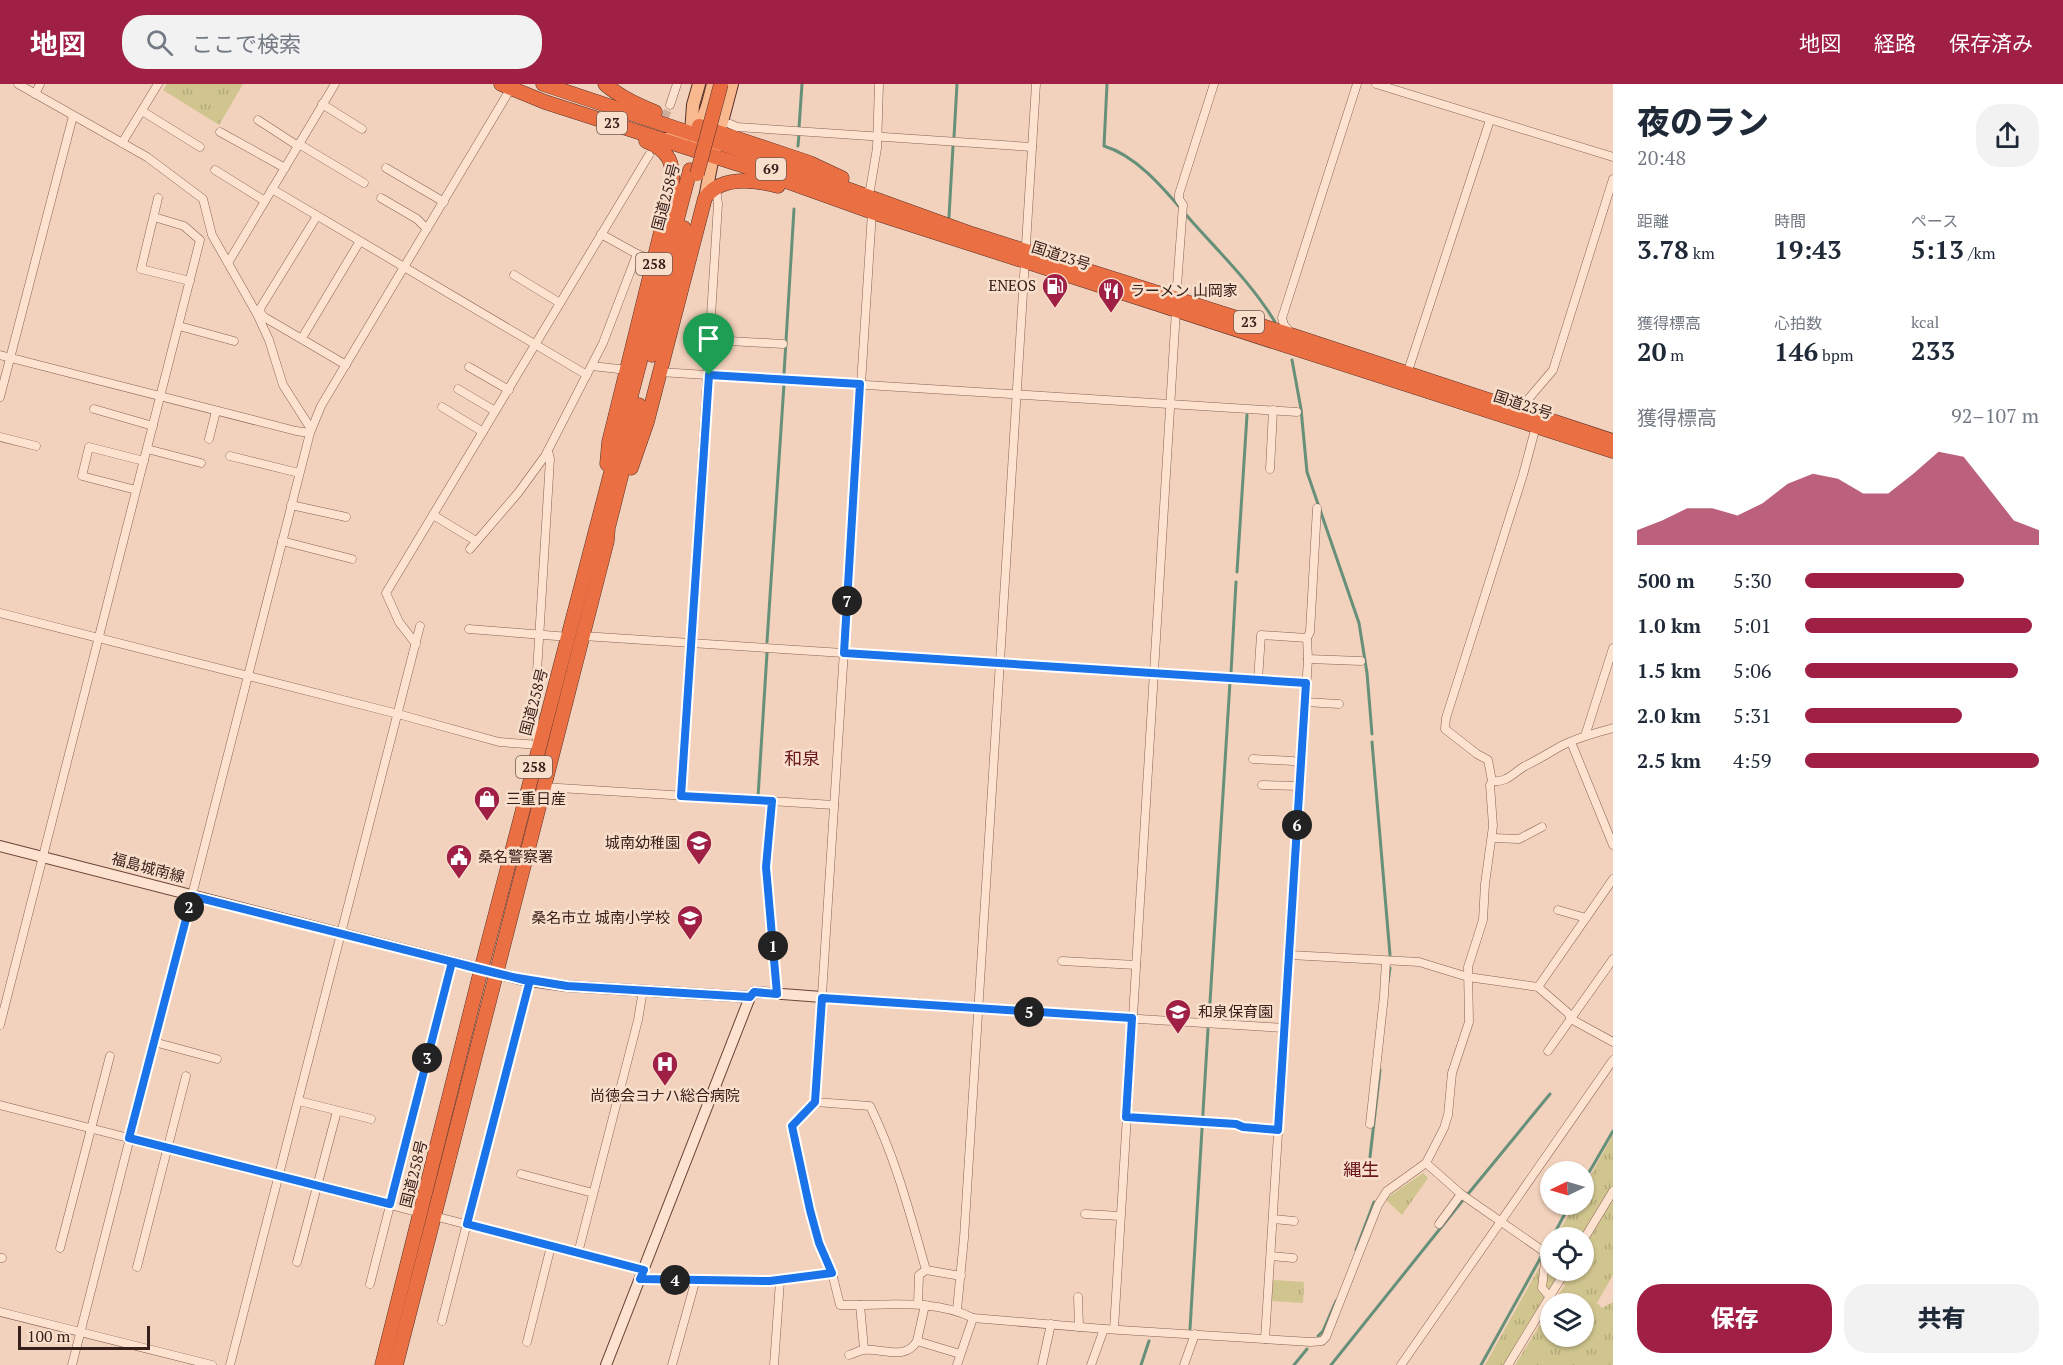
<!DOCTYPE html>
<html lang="ja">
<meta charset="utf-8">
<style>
body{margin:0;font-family:"PT Serif","Noto Sans JP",serif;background:#f2f2f3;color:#1f2937;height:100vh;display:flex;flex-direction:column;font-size:22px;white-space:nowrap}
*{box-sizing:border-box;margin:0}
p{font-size:20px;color:#747a83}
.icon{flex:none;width:33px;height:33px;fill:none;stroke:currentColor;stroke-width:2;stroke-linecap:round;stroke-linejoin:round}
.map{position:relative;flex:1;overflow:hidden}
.panel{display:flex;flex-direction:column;background:#fff;width:450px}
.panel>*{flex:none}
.needle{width:39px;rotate:265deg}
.fabs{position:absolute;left:1540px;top:1077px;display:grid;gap:12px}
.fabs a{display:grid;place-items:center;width:54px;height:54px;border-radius:50%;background:#fff;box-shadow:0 2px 4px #0004;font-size:30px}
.scale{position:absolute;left:18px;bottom:15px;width:132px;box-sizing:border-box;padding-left:6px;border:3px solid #38201a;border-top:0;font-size:16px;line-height:21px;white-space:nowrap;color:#38201a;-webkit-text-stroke:4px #f8dfcc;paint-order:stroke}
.pin{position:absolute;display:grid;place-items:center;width:51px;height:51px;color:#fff;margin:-62px -26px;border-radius:50% 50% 50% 0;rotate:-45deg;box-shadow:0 0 6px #0007}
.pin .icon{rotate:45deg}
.km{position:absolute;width:30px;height:30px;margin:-15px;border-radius:50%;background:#222;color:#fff;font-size:16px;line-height:30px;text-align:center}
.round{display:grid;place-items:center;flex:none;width:63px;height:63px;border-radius:24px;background:#f2f2f3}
.summary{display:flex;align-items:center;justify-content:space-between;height:102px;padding:0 24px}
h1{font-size:33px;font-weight:800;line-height:45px}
.figures{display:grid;grid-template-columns:repeat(3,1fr);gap:9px;height:102px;padding:6px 24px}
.figures div{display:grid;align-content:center}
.figures b{font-size:26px;font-weight:800}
.figures small{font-size:16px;font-weight:400}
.figures p{font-size:16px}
.chart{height:168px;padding:12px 24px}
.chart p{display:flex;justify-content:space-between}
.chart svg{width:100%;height:108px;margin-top:6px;fill:#9f1f45;opacity:.7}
.action{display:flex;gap:12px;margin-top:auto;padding:12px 24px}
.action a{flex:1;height:69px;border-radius:24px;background:#9f1f45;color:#fff;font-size:24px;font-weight:800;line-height:69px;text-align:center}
.action a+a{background:#f2f2f3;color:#1f2937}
ul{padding:0 24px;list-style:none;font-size:20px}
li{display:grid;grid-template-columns:96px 72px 1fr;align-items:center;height:45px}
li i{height:15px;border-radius:8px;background:#9f1f45}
header{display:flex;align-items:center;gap:36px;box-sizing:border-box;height:84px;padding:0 30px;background:#9f1f45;color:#fff}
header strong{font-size:28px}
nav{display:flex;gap:33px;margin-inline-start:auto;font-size:21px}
.search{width:420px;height:54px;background:#f2f2f3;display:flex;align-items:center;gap:15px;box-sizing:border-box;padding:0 21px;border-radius:24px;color:#747a83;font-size:22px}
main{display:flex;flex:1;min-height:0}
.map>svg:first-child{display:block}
.grass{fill:url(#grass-tufts)}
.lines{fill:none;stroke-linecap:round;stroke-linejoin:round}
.stream{stroke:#67907a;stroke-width:3}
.street-tunnel{stroke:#cdae9c;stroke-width:8;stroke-dasharray:8 4;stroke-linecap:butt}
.street-casing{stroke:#8a6154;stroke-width:9}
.secondary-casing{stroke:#6c4237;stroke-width:12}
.primary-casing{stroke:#573129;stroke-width:14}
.highway-casing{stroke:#573129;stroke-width:15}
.street{stroke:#fce2cf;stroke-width:8}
.secondary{stroke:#fce2cf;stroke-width:10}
.primary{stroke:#f9b98f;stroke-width:12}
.highway{stroke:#ea7043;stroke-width:14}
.highway-bridge-casing{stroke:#573129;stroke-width:15;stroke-linecap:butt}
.highway-bridge{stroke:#ea7043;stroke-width:14}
.route-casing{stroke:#fff;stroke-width:12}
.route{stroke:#1a73e8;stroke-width:8}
.labels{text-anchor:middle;stroke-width:5;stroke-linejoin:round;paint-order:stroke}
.shield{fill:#f8dfcc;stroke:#72594f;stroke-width:1.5}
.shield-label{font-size:14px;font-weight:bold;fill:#38201a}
.street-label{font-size:15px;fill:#38201a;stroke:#f8dfcc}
.poi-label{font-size:15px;fill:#38201a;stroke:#f8dfcc;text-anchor:start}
.quarter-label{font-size:18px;fill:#69161d;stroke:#f8dfcc}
</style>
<header>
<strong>地図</strong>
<div class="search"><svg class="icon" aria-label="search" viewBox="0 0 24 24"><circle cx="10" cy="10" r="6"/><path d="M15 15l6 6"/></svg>ここで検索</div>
<nav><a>地図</a><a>経路</a><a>保存済み</a></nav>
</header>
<main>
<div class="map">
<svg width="1613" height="1281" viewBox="0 0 1613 1281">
<defs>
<pattern id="grass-tufts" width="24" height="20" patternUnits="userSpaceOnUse" patternTransform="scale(1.5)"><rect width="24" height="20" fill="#d0c58f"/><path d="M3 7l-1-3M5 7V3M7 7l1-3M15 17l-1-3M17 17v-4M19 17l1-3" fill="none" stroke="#b3a97b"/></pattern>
</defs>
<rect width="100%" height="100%" fill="#f2d2bc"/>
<!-- grass -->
<g class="grass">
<polygon points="167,0 243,0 219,41 163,6"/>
<polygon points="1613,1051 1613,1191 1597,1219 1602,1224 1613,1218 1613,1281 1515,1281 1551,1223 1551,1252 1584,1252 1584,1220 1553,1219 1565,1201 1558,1197 1503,1281 1485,1281 1551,1162 1551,1186 1584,1186 1584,1154 1556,1153 1574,1121 1584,1120 1584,1103"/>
<polygon points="1423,1089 1428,1094 1402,1131 1385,1115"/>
<polygon points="1273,1196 1304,1198 1303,1219 1272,1217"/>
</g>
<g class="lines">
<!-- stream -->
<g class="stream">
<path d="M 1107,0 L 1104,62 C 1141,73 1171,114 1196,142 C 1224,173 1254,203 1275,238"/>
<polyline points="799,44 802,0"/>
<polyline points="954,53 957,0"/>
<polyline points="798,62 799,50"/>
<polyline points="949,133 953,62"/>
<polyline points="1292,276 1301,325 1307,388 1359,539 1367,589 1372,650"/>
<polyline points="784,290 794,125"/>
<polyline points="1237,488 1247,331"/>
<polyline points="767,558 784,300"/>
<polyline points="1231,589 1236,498"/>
<polyline points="1372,658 1390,871"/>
<polyline points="758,713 767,569"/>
<polyline points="1388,898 1390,884"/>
<polyline points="1209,934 1230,598"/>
<polyline points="1370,1073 1380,986"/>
<polyline points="1584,1097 1613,1047"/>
<polyline points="1468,1110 1550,1010"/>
<polyline points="1552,1154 1570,1120"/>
<polyline points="1356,1166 1374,1118"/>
<polyline points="1190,1245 1208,945"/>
<polyline points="1318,1252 1323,1247 1336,1217"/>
<polyline points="1141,1281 1149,1257"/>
<polyline points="1294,1281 1307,1265"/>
<polyline points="1331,1281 1463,1116"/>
<polyline points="1481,1281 1551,1155"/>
</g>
<!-- street-tunnel -->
<g class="street-tunnel">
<polyline points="655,56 670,21"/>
<polyline points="536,608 537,588"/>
</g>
<!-- street casing -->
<g class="street-casing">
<g id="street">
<polyline points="18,0 147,73 203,115 212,151 257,230 269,256 283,301 311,345"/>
<polyline points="1376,0 1613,73"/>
<polyline points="35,10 40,0"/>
<polyline points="322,20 362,45"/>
<polyline points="670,21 677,0"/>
<polyline points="142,27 200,63"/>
<polyline points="258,36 298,62"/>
<polyline points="730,40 737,43 1032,63"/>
<polyline points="220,48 285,84"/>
<polyline points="122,59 158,0"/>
<polyline points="299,60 364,99"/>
<polyline points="386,84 444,118"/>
<polyline points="215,86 265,117"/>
<polyline points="272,105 587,291"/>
<polyline points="862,109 870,106 877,64 879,0"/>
<polyline points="158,114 141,185 190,197"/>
<polyline points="381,114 417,135 427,145"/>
<path d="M 872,128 L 816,1005 L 815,1018 L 792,1042 L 816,1150 L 832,1189 L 840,1221 C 884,1222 932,1214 973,1234 L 1104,1245 L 1311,1258 L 1322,1257 L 1326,1253 L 1378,1121 L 1387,1107 L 1426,1079 L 1444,1044 L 1448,1031 L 1452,989 L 1469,938 L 1468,883 L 1483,836 L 1485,800 L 1493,742 L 1490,701 L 1492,697"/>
<polyline points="601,150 637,170 657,177"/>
<polyline points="228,179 335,0"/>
<polyline points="514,191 560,219"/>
<polyline points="1174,215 1177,202 1183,121 1179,115 1179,110 1214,0"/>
<polyline points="260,228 264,233 346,281"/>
<polyline points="257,230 260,228 261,223 317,132"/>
<polyline points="179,242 234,257"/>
<polyline points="1291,249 1284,241 1282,234 1357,0"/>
<polyline points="302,254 360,157"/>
<polyline points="711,256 783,260"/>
<polyline points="0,271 296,347 310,349"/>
<polyline points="592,282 627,286"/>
<polyline points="469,283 509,306"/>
<polyline points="659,288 1297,328"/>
<polyline points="1407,290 1490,36"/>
<polyline points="458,305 495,327"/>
<polyline points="0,313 73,32"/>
<polyline points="442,323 483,348"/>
<polyline points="94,325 153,342"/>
<polyline points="1519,326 1553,286 1613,95"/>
<path d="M 1536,342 L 1523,391 L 1446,634 L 1445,645 L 1477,670 L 1488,676 L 1492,697 C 1507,699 1513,689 1525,682 C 1538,676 1550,668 1563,661 C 1579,653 1596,649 1613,644"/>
<polyline points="0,353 36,362"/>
<polyline points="209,355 216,327"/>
<polyline points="147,365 201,379"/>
<polyline points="230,372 299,389"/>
<polyline points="1270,385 1273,326"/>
<polyline points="136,406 82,392 89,363 144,377"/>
<polyline points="291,421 346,433"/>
<polyline points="433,431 476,457"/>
<polyline points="282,457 352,475"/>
<polyline points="470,465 518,409 545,372 603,259 637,170"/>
<polyline points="0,529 398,630 499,658 540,661"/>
<polyline points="469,545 569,553"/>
<polyline points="583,552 1306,599"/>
<polyline points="416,560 399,538 386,509 649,71"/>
<polyline points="1308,575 1361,577"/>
<polyline points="537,588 550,375 548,367"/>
<polyline points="1258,596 1261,551 1307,554"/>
<polyline points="536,608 534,648 539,660"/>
<polyline points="1305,618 1339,620"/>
<polyline points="1585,652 1613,564"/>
<polyline points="1571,658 1613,761"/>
<polyline points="1253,675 1293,677 1301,680"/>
<polyline points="1262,701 1300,702"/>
<polyline points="543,703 834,721"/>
<polyline points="681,712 718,120 716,104"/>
<polyline points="772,717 766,783 777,910"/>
<polyline points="1493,754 1519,755 1542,743"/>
<polyline points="1558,826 1586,834"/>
<polyline points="1290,871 1419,878 1468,893 1538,903 1568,929 1571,935 1613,958"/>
<polyline points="1062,877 1136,881"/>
<polyline points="1538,903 1613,795"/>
<polyline points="822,913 978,923"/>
<polyline points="978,925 1284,944"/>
<polyline points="0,941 200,156 184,142 154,133"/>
<polyline points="154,958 217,975"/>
<polyline points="1548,967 1613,875"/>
<polyline points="299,1017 371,1035"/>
<path d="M 815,1018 L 870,1022 C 896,1075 910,1130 926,1186"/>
<polyline points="0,1021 421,1129"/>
<polyline points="1126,1033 1236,1040 1243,1043 1278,1046"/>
<polyline points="1370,1040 1384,912 1386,877"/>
<polyline points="1426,1079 1461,1110 1546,1169 1542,1204 1550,1213"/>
<polyline points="521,1090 593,1109"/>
<polyline points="1085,1130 1120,1132"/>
<polyline points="434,1132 644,1186"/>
<polyline points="1273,1135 1294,1137"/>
<polyline points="1439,1140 1461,1110"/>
<polyline points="1584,1155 1613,1107"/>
<polyline points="60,1164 110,972"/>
<polyline points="578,1169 638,936 643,906"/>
<polyline points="1271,1172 1293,1174"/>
<polyline points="0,1174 2,1174"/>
<polyline points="297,1178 337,1027"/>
<polyline points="137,1183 186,992"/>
<polyline points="640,1195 770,1197 832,1189"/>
<polyline points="370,1200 452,878"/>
<polyline points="1078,1213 1079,1243"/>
<polyline points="918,1220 919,1191 926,1186 961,1192"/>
<polyline points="860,1221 864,1265"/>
<polyline points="957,1226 964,1154 1036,0"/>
<polyline points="0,1228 212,1281"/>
<polyline points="442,1237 529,896"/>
<polyline points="1114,1245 1176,226"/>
<polyline points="1265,1255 1308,575 1307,554 1310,548 1317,424"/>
<polyline points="917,1257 925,1221"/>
<polyline points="527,1258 551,1162"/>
<path d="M 849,1271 C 853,1270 858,1267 863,1266 C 880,1263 905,1278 917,1257 L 960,1270"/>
<polyline points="72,1281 310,349 321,322 511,4"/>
<polyline points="230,1281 420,542"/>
<polyline points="672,1281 694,1202 694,1196"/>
<polyline points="774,1281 780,1197"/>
<polyline points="957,1281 973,1234"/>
<polyline points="1042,1281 1051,1240"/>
<polyline points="1091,1281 1104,1245"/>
<polyline points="1184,1281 1195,1250"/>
<polyline points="1401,1281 1613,976"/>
<polyline points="1508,1281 1566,1186"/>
</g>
</g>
<!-- secondary casing -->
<g class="secondary-casing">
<g id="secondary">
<polyline points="0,762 523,896 566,902 750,913 754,908 822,913"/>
<polyline points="606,1281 750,913"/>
</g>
</g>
<!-- primary casing -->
<g class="primary-casing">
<g id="primary">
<polyline points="699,0 693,21 691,49 699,60 713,65"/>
<path d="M 665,55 C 702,56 705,30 713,0"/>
<polyline points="705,114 713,72 732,0"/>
</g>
</g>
<!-- highway casing -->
<g class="highway-casing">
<g id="highway">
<polyline points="501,0 545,18 738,80 872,128 1613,367"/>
<polyline points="543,0 717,58 972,150 1294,252 1613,357"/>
<path d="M 605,0 C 620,13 637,21 655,28"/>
<polyline points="699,42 810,79 842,94"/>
<polyline points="652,271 684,144"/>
<path d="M 607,380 L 609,358 L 672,103 C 674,79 670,67 646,57"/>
<path d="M 631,384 L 647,338 L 705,114 C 721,91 755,96 778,102"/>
<polyline points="382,1281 481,886 690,86"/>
<polyline points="396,1281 607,457 608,444 639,321"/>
</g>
</g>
<!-- street -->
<use href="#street" class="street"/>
<!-- secondary -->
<use href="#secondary" class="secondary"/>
<!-- primary -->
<use href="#primary" class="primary"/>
<!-- highway -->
<use href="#highway" class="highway"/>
<!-- highway-bridge casing -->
<g class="highway-bridge-casing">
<polyline id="highway-bridge" points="697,90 721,0"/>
</g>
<!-- highway-bridge -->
<use href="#highway-bridge" class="highway-bridge"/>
</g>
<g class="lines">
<!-- route casing -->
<g class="route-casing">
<path id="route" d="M 709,291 L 681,712 L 772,717 L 766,783 L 777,910 L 754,908 L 750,913 L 567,902 L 530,896 L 524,896 L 192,812 L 129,1054 L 390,1120 L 452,878 C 477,885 503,892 530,896 L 467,1140 L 644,1186 L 640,1195 L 770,1197 L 832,1189 L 819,1159 L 810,1126 L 792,1042 L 815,1018 L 822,914 L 1132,934 L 1126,1033 L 1236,1040 L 1243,1043 L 1278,1046 L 1306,599 L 844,569 L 860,300 L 709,291"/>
</g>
<!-- route -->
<use href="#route" class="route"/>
</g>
<!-- icons -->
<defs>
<g id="fuel-pin" transform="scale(1.35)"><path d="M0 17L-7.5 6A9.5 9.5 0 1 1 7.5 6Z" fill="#9f1f45" stroke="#f8dfcc"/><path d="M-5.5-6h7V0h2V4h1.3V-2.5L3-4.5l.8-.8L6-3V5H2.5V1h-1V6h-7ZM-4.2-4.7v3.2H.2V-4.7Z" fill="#fff"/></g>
<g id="restaurant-pin" transform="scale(1.35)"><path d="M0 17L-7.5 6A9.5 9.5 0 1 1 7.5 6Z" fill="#9f1f45" stroke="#f8dfcc"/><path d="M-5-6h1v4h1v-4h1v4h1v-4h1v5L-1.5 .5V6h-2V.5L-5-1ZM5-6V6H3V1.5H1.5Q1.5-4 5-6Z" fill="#fff"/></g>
<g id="shop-pin" transform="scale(1.35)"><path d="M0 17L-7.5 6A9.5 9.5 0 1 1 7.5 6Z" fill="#9f1f45" stroke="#f8dfcc"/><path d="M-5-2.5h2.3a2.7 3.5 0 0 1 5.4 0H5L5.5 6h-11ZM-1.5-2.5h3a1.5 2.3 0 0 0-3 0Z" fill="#fff"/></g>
<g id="school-pin" transform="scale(1.35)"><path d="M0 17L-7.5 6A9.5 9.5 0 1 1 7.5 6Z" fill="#9f1f45" stroke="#f8dfcc"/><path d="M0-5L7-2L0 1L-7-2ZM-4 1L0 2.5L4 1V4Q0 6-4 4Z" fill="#fff"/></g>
<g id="civic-pin" transform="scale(1.35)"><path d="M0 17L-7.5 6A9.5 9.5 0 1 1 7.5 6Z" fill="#9f1f45" stroke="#f8dfcc"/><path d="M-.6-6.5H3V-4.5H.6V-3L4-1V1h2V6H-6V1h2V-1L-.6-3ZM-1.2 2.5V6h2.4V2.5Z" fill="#fff"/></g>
<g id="hospital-pin" transform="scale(1.35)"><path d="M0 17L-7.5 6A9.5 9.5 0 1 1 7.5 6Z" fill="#9f1f45" stroke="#f8dfcc"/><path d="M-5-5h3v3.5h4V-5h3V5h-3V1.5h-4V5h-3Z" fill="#fff"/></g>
</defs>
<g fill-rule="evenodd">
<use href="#fuel-pin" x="1055" y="202"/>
<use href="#restaurant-pin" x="1111" y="207"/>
<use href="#shop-pin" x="487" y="715"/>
<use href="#school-pin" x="699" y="759"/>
<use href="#civic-pin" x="459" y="773"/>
<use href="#school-pin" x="690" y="834"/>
<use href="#school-pin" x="1178" y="928"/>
<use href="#hospital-pin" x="665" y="980"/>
</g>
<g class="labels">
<!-- shield labels -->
<g class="shield">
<rect x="597" y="28" width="30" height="22" rx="4.5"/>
<rect x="756" y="74" width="30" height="22" rx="4.5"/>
<rect x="636" y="169" width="36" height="22" rx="4.5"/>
<rect x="1234" y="227" width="30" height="22" rx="4.5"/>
<rect x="516" y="672" width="36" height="22" rx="4.5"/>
</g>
<g class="shield-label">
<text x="612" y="44">23</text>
<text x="771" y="90">69</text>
<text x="654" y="185">258</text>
<text x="1249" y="243">23</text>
<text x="534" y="688">258</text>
</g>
<!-- street labels -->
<g class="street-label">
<text transform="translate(666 113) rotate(-75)" y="5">国道258号</text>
<text transform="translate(1061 172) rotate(18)" y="5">国道23号</text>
<text transform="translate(1523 321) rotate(18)" y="5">国道23号</text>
<text transform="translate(534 618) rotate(-75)" y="5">国道258号</text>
<text transform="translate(148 784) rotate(15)" y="5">福島城南線</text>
<text transform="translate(414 1090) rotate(-76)" y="5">国道258号</text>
</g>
<!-- poi labels -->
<g class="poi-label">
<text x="1036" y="207" text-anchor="end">ENEOS</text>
<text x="1130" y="212">ラーメン 山岡家</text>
<text x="506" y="720">三重日産</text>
<text x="680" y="764" text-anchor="end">城南幼稚園</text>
<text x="478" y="778">桑名警察署</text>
<text x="670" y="839" text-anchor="end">桑名市立 城南小学校</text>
<text x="1198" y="933">和泉保育園</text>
<text x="665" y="1017" text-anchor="middle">尚徳会ヨナハ総合病院</text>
</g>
<!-- quarter labels -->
<g class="quarter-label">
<text x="802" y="681">和泉</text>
<text x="1361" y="1092">縄生</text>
</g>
</g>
</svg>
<div class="fabs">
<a><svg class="needle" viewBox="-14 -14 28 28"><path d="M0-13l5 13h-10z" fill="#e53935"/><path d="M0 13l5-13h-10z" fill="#747a83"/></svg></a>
<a><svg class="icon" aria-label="locate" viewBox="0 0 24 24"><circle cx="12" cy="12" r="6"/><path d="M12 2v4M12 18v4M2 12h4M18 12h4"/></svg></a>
<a><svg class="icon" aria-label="layers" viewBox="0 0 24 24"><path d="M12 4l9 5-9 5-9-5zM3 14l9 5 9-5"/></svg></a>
</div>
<div class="scale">100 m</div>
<div class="pin" style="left:709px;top:291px;background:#1e9e55"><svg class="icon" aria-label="arrive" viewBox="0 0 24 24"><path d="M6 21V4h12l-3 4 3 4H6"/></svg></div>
<b class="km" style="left:773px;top:862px">1</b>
<b class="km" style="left:189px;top:823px">2</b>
<b class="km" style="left:427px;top:974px">3</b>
<b class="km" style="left:675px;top:1196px">4</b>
<b class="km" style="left:1029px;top:928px">5</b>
<b class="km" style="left:1297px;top:741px">6</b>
<b class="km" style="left:847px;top:517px">7</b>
</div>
<section class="panel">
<div class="summary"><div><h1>夜のラン</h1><p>20:48</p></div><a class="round"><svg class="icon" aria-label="share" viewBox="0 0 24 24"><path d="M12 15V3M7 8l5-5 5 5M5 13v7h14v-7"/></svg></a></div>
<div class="figures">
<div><p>距離</p><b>3.78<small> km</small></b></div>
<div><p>時間</p><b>19:43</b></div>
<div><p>ペース</p><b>5:13<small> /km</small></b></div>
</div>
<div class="figures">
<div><p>獲得標高</p><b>20<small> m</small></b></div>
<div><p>心拍数</p><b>146<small> bpm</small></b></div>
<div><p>kcal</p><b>233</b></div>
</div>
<div class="chart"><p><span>獲得標高</span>92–107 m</p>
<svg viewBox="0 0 160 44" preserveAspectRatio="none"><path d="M0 44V38L10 34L20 29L30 29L40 32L50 27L60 19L70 15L80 17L90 23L100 23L110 15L120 6L130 8L140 21L150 34L160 38V44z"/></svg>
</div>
<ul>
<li><b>500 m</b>5:30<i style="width:68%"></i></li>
<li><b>1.0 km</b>5:01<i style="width:97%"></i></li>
<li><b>1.5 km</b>5:06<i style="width:91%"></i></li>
<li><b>2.0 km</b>5:31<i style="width:67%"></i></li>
<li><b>2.5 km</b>4:59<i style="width:100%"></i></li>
</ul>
<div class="action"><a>保存</a><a>共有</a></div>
</section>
</main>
